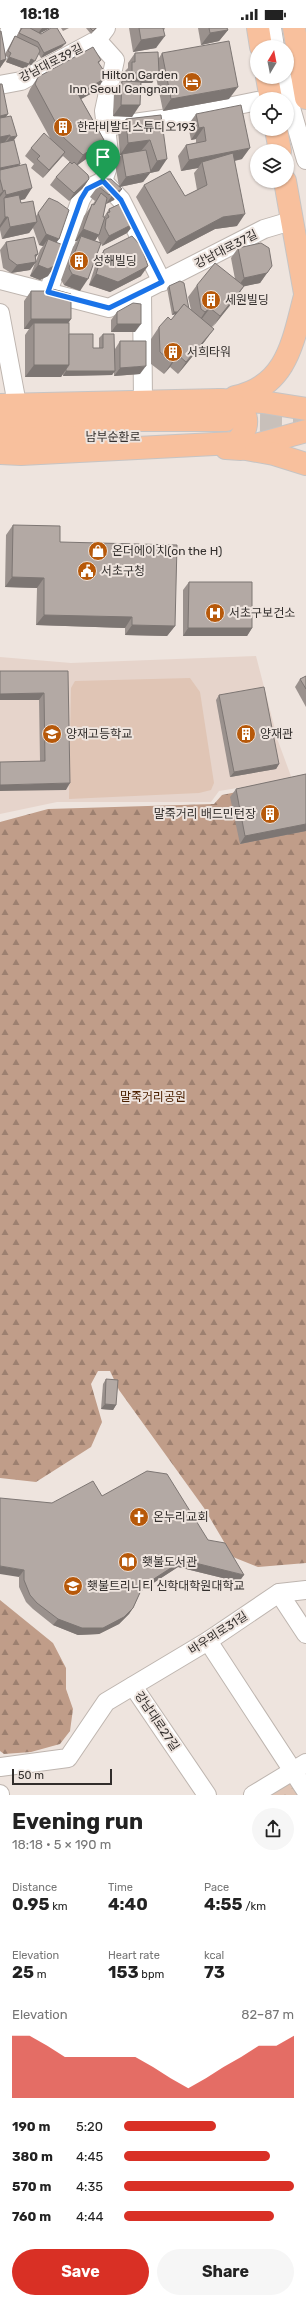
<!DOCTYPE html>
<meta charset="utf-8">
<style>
body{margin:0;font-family:Rubik,"Noto Sans KR",sans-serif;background:#f6f6f6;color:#222;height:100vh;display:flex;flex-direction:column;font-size:15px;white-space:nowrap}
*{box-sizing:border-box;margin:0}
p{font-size:13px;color:#767676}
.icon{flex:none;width:22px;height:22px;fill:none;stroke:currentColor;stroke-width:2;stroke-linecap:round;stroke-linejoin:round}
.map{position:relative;height:1767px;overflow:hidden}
.panel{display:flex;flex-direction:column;background:#fff;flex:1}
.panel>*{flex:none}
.needle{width:26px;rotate:10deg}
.fabs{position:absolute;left:250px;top:12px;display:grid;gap:8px}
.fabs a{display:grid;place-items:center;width:44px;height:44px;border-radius:50%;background:#fff;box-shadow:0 1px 3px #0004;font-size:20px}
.scale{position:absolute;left:12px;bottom:10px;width:100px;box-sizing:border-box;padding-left:4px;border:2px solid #322e2c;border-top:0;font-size:11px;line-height:14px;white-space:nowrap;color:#322e2c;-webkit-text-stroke:3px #eee4de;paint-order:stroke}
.pin{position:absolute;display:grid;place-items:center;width:34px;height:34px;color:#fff;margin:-41px -17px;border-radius:50% 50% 50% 0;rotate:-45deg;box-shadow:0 0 4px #0007}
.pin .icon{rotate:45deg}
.round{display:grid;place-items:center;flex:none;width:42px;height:42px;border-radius:21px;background:#f6f6f6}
.headline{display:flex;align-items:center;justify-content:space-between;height:68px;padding:0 12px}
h1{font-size:22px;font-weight:700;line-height:30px}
.metrics{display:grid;grid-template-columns:repeat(3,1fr);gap:6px;height:68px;padding:4px 12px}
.metrics div{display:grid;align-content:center}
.metrics b{font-size:17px;font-weight:700}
.metrics small{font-size:11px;font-weight:400}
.metrics p{font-size:11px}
.chart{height:112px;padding:8px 12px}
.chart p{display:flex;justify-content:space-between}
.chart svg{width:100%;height:72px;margin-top:4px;fill:#d93025;opacity:.7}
.action{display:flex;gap:8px;margin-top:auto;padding:8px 12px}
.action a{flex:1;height:46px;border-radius:24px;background:#d93025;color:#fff;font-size:16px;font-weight:700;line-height:46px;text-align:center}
.action a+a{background:#f6f6f6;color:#222}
ul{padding:0 12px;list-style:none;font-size:13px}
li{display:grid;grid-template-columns:64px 48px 1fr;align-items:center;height:30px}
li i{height:10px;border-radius:5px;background:#d93025}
.status{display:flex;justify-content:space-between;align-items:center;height:28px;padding:0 20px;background:#fff;direction:ltr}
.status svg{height:11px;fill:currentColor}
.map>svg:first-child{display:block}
.built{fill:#e6d4cb}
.grass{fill:#e0c5b5}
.forest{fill:url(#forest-firs)}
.park{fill:url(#park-crowns)}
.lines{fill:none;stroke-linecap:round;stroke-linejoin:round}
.major-tunnel{stroke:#c8c0ba;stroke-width:22;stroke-dasharray:22 11;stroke-linecap:butt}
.minor-casing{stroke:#beb5af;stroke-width:20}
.major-casing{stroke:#c6c4c4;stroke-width:24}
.minor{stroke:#fff;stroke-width:18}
.major{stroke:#f8c09d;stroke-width:22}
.wall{fill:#9a918d;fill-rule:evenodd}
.shaded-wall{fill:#7d7673}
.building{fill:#b3a9a4;stroke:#7d7673}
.route-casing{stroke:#fff;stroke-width:8}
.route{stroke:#1a73e8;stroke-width:5}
.labels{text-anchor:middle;stroke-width:4;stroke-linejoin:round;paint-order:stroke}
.street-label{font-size:12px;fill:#322e2c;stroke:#eee4de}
.poi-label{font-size:12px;fill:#322e2c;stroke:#eee4de;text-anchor:start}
.park-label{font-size:12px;fill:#4c2000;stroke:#eee4de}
</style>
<div class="status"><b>18:18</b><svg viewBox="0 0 49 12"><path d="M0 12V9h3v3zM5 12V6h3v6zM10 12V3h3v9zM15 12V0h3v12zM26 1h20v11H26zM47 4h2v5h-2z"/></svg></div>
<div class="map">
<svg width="306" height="1767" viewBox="0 0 306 1767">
<defs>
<pattern id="forest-firs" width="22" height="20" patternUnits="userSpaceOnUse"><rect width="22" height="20" fill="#c09d89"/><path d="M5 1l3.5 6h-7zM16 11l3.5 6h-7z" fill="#9d8070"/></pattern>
<pattern id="park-crowns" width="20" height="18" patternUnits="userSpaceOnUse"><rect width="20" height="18" fill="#e0c5b5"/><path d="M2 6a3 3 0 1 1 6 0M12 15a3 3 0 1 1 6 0" fill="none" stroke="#c1aa9c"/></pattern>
</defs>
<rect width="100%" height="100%" fill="#eee4de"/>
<!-- built -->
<polygon class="built" points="256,628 278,713 292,751 219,763 211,774 57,774 0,786 0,629 71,635"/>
<!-- grass -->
<polygon class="grass" points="190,650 200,664 214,755 211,762 199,765 69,771 71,660 75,653"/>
<!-- forest -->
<g class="forest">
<polygon points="306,750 306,1535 258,1539 233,1529 204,1480 119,1362 110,1343 98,1343 91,1356 102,1394 91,1419 36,1454 0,1450 0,794 48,781 214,776 222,767"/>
<polygon points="0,1572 53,1615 66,1640 66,1661 73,1681 70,1703 60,1716 31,1724 4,1726 0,1723"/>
</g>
<!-- park -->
<polygon class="park" points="291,1750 302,1767 264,1767"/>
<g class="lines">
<!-- major-tunnel -->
<polyline class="major-tunnel" points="227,392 306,393"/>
<!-- minor casing -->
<g class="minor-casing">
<g id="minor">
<polyline points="272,0 275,19"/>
<polyline points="97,12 115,32 104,83 110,133 103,153"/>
<polyline points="0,25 11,0"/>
<polyline points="282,49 306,132"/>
<polyline points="0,57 21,53 97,12 106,0"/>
<polyline points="105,99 184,88 257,73"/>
<polyline points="0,252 109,280 264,201 291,193"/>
<polyline points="48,264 81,171 87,161 103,153 121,172 162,254"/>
<polyline points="142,264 143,374"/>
<polyline points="0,285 17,376"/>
<polyline points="279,1565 306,1606"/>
<polyline points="208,1613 306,1763"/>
<polyline points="133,1658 207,1767"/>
<polyline points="0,1739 68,1730 106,1674 208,1613 279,1565 306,1562"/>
<polyline points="0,1766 0,1767"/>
<polyline points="253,1767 306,1735"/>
</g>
</g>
<!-- major casing -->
<g class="major-casing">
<g id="major">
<polyline points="258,0 261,19"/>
<polyline points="294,0 306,70"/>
<polyline points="267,49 271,71"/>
<polyline points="276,101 280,123"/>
<polyline points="285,153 306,271"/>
<path d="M 235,369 C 288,358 293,312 305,268"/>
<polyline points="0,377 220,372 263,374 306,381"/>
<polyline points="0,392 226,392"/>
<polyline points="0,411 95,409"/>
<polyline points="226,420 241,421 306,403"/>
<polyline points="246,421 274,426 306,436"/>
<path d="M 0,425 L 21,426 L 234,415 C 245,408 251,392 241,381 C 237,377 226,374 220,372"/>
</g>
</g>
<!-- minor -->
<use href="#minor" class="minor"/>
<!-- major -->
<use href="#major" class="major"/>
</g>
<!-- wall -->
<g class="wall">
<polygon points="21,0 50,0 40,5 62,19 41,30 38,25 31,37 29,36 25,41 6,34 8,30 6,28 6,31 0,40 0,3 5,26 12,13 15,8 16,9"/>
<polygon points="61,0 69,0 63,3"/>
<polygon points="86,0 97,0 91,6"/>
<polygon points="129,0 165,0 156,20 133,24"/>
<polygon points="198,0 227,0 228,2 219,13 201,17"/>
<polygon points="135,25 159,30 162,25 229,71 163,83 156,49 152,55 141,55 132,89 113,88 114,65 122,53 125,53 124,44 128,40 128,35"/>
<polygon points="101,32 99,35 96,63 81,71 104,112 96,124 77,137 89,151 83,160 69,173 50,157 56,149 72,136 63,128 59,132 43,150 31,140 34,136 25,128 31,120 50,110 27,68 30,61 38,49"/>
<polygon points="0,56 6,89 14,112 18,138 25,171 20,172 21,175 36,188 49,170 59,211 56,214 48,248 40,252 30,248 35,235 30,242 11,245 3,240 0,222 6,214 38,226 35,230 36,233 40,222 43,218 39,217 33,200 29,205 2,211 0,202"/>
<polygon points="196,86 242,131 235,133 237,198 215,201 167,226 136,169 144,157 185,168 197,162 194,145 198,140 181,143 178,128 186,117 196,115 196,111 191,112 188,97"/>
<path d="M 161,87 L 159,143 L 150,145 L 143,154 L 120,159 L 114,172 L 106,176 L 103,189 L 104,189 L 109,181 L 135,195 L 127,205 L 102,218 L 101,215 L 80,263 L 64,257 L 61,252 L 73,219 L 77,213 L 75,213 L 84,188 L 95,173 L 90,169 L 98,158 L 119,158 L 115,136 L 121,127 L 120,127 L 118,102 L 126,91 ZM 98,208 L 98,210 L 100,215 L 95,213 Z"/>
<polygon points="238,220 272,238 260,255 244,258 236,270 212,299 205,313 178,346 170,339 164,346 151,336 151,311 159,299 171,292 176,286 172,287 167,260 169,258 191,282 188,269 197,257 235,251 231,230"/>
<polygon points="104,222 141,248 110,264 89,257 97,232"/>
<polygon points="49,260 71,291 68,295 69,306 93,320 99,320 99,310 103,306 115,321 120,313 140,346 114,348 114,344 112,347 63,348 63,346 61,349 25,349 25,307 29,301 24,301 24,273 31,263 47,263"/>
<polygon points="117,284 135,304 111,304 111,292"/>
<polygon points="13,497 60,514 175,598 167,608 125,607 125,600 36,597 37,560 5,559 6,507"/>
<polygon points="189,554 252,600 247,608 183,608 183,562"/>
<polygon points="0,643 68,643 66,762 40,733 39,672 0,672"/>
<polygon points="306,648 306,679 295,659 300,651"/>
<polygon points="219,667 279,736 276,741 230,749 216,672"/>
<polygon points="306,746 306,803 240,816 230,769 236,761"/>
<polygon points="106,1351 116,1377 113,1382 101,1381 103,1356"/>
<polygon points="102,1468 208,1512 239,1554 178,1539 141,1563 133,1580 129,1586 119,1596 99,1606 78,1607 53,1597 33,1581 26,1574 19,1559 19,1549 52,1475"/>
</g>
<!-- shaded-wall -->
<g class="shaded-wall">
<polygon points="42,0 50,0 37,7"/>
<polygon points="228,2 219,13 201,17 210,5"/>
<polygon points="165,8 156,20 133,24 141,12"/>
<polygon points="66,15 62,19 41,30 44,25"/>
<polygon points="9,29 29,36 25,41 6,34"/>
<polygon points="6,31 0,40 0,33"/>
<polygon points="31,31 35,33 31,37 28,36"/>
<polygon points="132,45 159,45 152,55 125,55"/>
<polygon points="104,51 96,63 70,77 78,66"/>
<polygon points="238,59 229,71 163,83 171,71"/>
<polygon points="121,77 140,77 132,89 113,88"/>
<polygon points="8,86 1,96 0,96 0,88"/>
<polygon points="204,99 196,111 191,112 199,100"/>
<polygon points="10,107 2,118 0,118 0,109"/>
<polygon points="17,108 9,119 2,120 10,109"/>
<polygon points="104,112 96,124 75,139 83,127"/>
<polygon points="150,112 141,123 120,127 128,115"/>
<polygon points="250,120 242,131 203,139 202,134 198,140 181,143 189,132"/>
<polygon points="65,124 59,132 43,150 49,142"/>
<polygon points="167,131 159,143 150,145 143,154 119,159 126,149 149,145 157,133"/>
<polygon points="20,136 13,146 0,149 0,140"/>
<polygon points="89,151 83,160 69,173 74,165"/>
<polygon points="32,160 25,171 5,176 4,170 0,176 6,167"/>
<polygon points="122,161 114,172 106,176 114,165"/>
<polygon points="5,162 0,169 0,166 3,163"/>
<polygon points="245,186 237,198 215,201 167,226 176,214 223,189"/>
<polygon points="5,189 8,189 0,200 0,197"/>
<polygon points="37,194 29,205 2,211 10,199"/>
<polygon points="135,195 127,205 102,218 109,208"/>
<polygon points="83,201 99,207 91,218 81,208 77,213 75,213"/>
<polygon points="46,206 59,211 52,221 48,211 43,218 39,217"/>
<polygon points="38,226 32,234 36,234 30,242 11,245 17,237"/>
<polygon points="38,237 56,237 48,248 40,252 30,248"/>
<polygon points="148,238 141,248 110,264 89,257 96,246"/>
<polygon points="267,245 260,255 237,260 244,250"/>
<polygon points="72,246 88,251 80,263 64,257"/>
<polygon points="244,258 236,270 212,300 220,288"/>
<polygon points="210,280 201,292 197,296 205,284"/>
<polygon points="190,281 188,284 172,287 174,284"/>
<polygon points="31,291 71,291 64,301 34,295 29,301 24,301"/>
<polygon points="117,296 141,296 135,304 111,304"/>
<polygon points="214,301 205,313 178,346 186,334"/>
<polygon points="178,327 170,339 164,346 172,334"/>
<polygon points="34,337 69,337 61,349 25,349"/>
<polygon points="146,338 140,346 114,348 120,340"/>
<polygon points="66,343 115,343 112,347 63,348"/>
<polygon points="12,549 44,550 37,560 5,559"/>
<polygon points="44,587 132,589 125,600 36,597"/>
<polygon points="132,597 175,598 167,608 125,607"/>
<polygon points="188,600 252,600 247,608 183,608"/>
<polygon points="44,665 39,672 0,672 0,666"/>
<polygon points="279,736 276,741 230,749 234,744"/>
<polygon points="70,755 66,762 0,763 0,757"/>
<polygon points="306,796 306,803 240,816 245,808"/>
<polygon points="105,1376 116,1377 113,1382 101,1381"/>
<polygon points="183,1532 244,1547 239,1554 178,1539 138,1565 143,1558"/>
<polygon points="0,1538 24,1542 19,1549 0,1546"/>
<polygon points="133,1580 129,1586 119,1596 99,1606 78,1607 53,1597 58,1591"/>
</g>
<!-- building -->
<g class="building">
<polygon points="22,0 30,0 41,6 51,0 57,0 66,15 44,25 38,14 19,5"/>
<polygon points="90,0 96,0 93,3"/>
<polygon points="139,0 163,0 165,8 141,12"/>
<polygon points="209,0 227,0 228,2 210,5"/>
<polygon points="0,3 1,3 6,31 0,33"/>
<polygon points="15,8 38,19 40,23 35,33 31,31 29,36 9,29 11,25 8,23"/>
<polygon points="229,13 238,59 171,71 162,25"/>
<polygon points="93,19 101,32 98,34 104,43 102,48 104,51 78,66 104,112 83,127 64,110 35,56 38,49"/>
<polygon points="158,24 159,45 132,45 132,34 135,34 135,25"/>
<polygon points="122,53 141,54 140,77 121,77"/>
<polygon points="0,56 2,56 8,86 0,88"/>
<polygon points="241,77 250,120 189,132 186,117 206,113 204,99 199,100 196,86"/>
<polygon points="161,87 167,131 157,133 150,112 128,115 126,91"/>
<polygon points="11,88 17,108 10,109 10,107 0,109 0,90"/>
<polygon points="44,105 65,124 49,142 37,131 40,128 31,120"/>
<polygon points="14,112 20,136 0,140 0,115"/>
<polygon points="146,122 151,144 126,149 122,126"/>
<polygon points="233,125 245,186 223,189 176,214 144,157 170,143 185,168 207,157 202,134"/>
<polygon points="70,134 72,136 74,134 88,147 89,151 74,165 56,149"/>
<polygon points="26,136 32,160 6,167 5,162 3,163 0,151 0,142"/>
<polygon points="104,151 111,151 122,161 114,165 112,164 109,167 98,158"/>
<polygon points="101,165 107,170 103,189 105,189 99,207 83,201 92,176 94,177"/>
<polygon points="19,167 21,175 33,173 37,194 10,199 8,189 5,189 4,170"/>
<polygon points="49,170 58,174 69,182 59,211 46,206 38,185"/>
<polygon points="124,174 135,195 109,208 105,200 106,191 109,189 107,185 110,184 109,181"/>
<polygon points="81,208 101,215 88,251 72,246 69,240"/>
<polygon points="132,208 141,218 148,238 118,254 96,246 104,222"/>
<polygon points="34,209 38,226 35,227 36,234 17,237 9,231 6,214"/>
<polygon points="48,211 63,217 56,237 48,241 38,237"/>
<polygon points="261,215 269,220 272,238 267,245 244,250 238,220"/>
<polygon points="215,235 244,258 220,288 210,280 205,284 201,281 197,257"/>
<polygon points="180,253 184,255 189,281 184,276 178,284 174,284 169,258"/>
<polygon points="49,260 71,266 71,291 31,291 31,263 48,263"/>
<polygon points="133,275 141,276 141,296 117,296 117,284"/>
<polygon points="184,276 214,301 186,334 178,327 172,334 160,324 159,299 168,289 171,292"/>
<rect x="34" y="295" width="35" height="42"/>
<polygon points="69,306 93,306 93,320 103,320 103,306 114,306 115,343 66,343 66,341 69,337"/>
<polygon points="120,313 146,313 146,338 120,340"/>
<polygon points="13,497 60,498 60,514 177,517 175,598 132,597 132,589 44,587 44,550 12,549"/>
<polygon points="189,554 252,554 252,600 188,600"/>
<polygon points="0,643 68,643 70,755 0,757 0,734 45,733 44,665 0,666"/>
<polygon points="306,648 306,661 300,651"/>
<polygon points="264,659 279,736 234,744 219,667"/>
<polygon points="306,746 306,796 245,808 236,761"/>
<polygon points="106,1351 118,1352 116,1377 105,1376"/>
<polygon points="147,1443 167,1446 208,1512 225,1515 244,1547 183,1532 143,1558 133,1580 124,1589 103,1600 82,1600 58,1591 37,1575 30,1567 24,1552 24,1542 0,1538 0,1470 52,1475 93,1453 102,1468"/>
</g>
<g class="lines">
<!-- route casing -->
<g class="route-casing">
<polygon id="route" points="103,153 121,172 162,254 109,280 48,264 81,171 87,161"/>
</g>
<!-- route -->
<use href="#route" class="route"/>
</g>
<!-- icons -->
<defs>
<g id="hotel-disc" transform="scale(1)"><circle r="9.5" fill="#b7590a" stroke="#eee4de"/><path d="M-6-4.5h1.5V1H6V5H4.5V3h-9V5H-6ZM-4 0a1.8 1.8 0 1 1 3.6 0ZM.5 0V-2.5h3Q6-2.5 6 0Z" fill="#fff"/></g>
<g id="building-disc" transform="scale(1)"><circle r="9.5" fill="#b7590a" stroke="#eee4de"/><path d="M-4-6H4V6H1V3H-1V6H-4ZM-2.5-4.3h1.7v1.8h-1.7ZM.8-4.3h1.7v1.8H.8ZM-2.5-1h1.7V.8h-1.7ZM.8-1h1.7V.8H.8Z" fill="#fff"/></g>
<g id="shop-disc" transform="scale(1)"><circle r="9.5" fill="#b7590a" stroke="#eee4de"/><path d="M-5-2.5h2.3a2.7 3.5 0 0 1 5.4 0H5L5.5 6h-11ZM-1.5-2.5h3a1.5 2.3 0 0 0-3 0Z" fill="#fff"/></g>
<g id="civic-disc" transform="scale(1)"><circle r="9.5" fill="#b7590a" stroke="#eee4de"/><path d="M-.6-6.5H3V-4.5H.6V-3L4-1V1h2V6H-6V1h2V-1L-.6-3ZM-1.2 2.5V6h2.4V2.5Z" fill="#fff"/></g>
<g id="hospital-disc" transform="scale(1)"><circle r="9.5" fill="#b7590a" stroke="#eee4de"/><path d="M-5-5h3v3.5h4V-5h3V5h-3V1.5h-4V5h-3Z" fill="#fff"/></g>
<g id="school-disc" transform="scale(1)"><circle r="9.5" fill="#b7590a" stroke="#eee4de"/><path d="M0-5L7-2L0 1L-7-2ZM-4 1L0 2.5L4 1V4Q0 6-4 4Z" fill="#fff"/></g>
<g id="church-disc" transform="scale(1)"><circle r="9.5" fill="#b7590a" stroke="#eee4de"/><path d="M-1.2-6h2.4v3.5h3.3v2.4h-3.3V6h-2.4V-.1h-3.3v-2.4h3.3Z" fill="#fff"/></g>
<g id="library-disc" transform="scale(1)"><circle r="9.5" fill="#b7590a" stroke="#eee4de"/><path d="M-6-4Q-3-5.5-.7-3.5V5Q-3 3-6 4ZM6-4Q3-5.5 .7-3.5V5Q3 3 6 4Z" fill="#fff"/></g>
</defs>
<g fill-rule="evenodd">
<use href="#hotel-disc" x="192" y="54"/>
<use href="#building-disc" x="63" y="99"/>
<use href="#building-disc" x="79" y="233"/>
<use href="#building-disc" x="211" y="272"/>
<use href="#building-disc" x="173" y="324"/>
<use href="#shop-disc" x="98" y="523"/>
<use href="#civic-disc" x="87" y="543"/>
<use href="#hospital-disc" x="215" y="585"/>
<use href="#school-disc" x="52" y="706"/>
<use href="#building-disc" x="246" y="706"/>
<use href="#building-disc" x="270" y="786"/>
<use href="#church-disc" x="139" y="1489"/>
<use href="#library-disc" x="128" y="1534"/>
<use href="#school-disc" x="73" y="1558"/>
</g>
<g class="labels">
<!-- street labels -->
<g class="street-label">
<text transform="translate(51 35) rotate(-27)" y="4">강남대로39길</text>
<text transform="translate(226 221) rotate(-27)" y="4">강남대로37길</text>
<text x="113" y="413">남부순환로</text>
<text transform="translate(218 1605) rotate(-33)" y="4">바우뫼로31길</text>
<text transform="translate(157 1693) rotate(56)" y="4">강남대로27길</text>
</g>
<!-- poi labels -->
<g class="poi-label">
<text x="178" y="51" text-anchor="end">Hilton Garden<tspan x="178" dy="14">Inn Seoul Gangnam</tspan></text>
<text x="77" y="103">한라비발디스튜디오193</text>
<text x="93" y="237">성해빌딩</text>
<text x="225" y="276">세원빌딩</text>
<text x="187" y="328">서희타워</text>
<text x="112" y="527">온더에이치(on the H)</text>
<text x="101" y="547">서초구청</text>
<text x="229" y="589">서초구보건소</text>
<text x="66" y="710">양재고등학교</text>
<text x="260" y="710">양재관</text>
<text x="256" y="790" text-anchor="end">말죽거리 배드민턴장</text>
<text x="153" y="1493">온누리교회</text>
<text x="142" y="1538">횃불도서관</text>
<text x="87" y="1562">횃불트리니티 신학대학원대학교</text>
</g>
<!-- park labels -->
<g class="park-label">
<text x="153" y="1073">말죽거리공원</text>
</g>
</g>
</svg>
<div class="fabs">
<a><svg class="needle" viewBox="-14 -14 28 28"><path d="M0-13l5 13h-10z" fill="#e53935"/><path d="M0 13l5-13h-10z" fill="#767676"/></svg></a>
<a><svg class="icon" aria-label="locate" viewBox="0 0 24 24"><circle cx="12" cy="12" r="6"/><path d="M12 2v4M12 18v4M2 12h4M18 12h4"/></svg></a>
<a><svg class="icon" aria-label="layers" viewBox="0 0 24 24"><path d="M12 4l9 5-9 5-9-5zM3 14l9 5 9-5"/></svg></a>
</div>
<div class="scale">50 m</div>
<div class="pin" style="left:103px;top:153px;background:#1e9e55"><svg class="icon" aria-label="arrive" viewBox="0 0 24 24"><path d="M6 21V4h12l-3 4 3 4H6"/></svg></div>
</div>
<section class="panel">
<div class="headline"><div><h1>Evening run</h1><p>18:18 · 5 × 190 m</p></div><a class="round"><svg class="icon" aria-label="share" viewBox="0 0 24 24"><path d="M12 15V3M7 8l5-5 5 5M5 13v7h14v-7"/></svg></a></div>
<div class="metrics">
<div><p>Distance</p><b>0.95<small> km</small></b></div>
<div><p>Time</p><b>4:40</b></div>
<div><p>Pace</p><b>4:55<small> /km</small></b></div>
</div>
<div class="metrics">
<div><p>Elevation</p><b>25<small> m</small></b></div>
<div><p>Heart rate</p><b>153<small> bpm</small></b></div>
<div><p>kcal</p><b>73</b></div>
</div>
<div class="chart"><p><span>Elevation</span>82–87 m</p>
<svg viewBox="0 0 160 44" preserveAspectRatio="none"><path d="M0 44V6L10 6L20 12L30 19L40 19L50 19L60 19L70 19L80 25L90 32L100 38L110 32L120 25L130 19L140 12L150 12L160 6V44z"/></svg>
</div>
<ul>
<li><b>190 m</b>5:20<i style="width:54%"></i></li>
<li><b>380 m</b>4:45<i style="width:86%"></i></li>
<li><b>570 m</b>4:35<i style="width:100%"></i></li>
<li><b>760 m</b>4:44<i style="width:88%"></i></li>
</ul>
<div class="action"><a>Save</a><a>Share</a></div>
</section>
